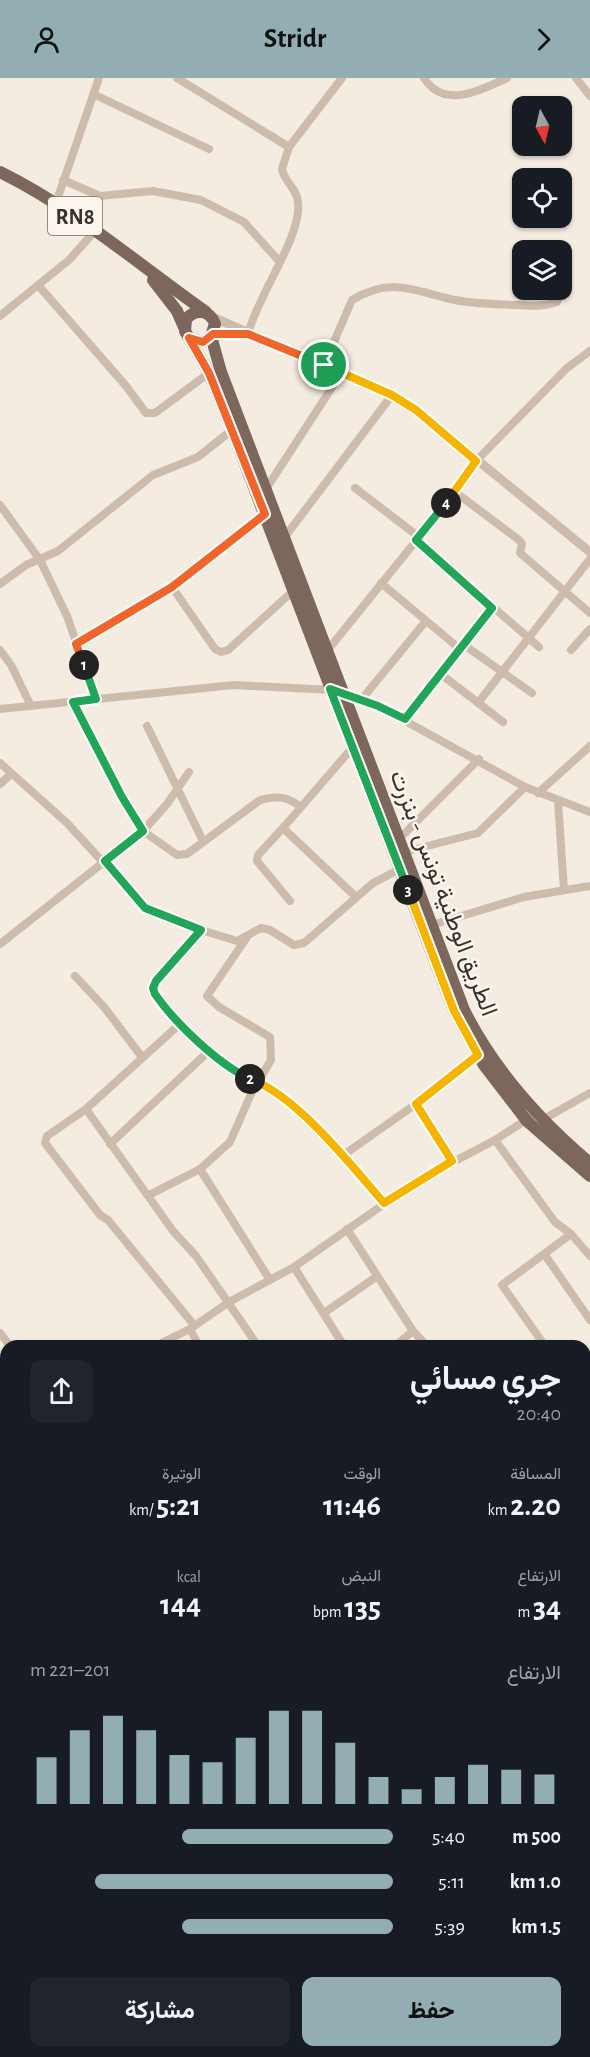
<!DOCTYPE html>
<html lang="ar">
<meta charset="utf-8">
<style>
body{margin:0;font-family:"Alegreya Sans",Vazirmatn,sans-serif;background:#20242c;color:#f1f3f6;direction:rtl;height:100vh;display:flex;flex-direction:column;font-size:22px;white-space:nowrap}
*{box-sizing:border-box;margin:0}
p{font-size:20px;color:#9ea1a6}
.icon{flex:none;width:33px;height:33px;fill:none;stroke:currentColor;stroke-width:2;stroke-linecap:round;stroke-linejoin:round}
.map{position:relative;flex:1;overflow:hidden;direction:ltr}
.details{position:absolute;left:0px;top:1262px;width:591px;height:718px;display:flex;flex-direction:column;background:#171b24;border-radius:18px 18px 0 0;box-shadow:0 2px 4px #0004;direction:rtl}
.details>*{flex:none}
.needle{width:39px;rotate:172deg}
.fabs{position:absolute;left:512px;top:18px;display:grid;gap:12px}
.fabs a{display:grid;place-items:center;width:60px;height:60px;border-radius:12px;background:#171b24;box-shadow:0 2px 4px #0004;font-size:30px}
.pin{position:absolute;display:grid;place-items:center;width:51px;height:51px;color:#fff;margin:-26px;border:3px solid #fff;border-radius:50%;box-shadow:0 2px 6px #0007}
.km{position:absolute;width:30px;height:30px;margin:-15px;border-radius:50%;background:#222;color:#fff;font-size:16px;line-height:30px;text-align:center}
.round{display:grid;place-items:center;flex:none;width:63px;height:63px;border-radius:12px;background:#20242c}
.head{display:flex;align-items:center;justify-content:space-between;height:102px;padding:0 30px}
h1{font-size:33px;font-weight:700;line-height:45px}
.metrics{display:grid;grid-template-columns:repeat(3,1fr);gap:9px;height:102px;padding:6px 30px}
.metrics div{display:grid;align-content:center}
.metrics b{font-size:30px;font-weight:700}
.metrics small{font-size:16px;font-weight:400}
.metrics p{font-size:16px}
.chart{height:168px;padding:12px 30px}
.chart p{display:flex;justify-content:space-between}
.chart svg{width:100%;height:108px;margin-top:6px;stroke:#92aeb2;stroke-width:6}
.primary-button{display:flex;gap:12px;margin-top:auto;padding:12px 30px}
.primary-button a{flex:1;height:69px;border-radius:12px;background:#92aeb2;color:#111;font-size:24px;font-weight:700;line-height:69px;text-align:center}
.primary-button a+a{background:#20242c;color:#f1f3f6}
ul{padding:0 30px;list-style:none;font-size:20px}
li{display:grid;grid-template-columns:96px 72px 1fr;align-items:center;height:45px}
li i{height:15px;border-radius:8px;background:#92aeb2}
header{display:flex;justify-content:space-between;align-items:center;height:78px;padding:0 30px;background:#92aeb2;color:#111;font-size:27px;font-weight:700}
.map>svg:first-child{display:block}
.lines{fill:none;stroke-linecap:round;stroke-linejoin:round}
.minor{stroke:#cdbbac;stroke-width:8}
.tertiary{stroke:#cdbbac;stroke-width:9}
.primary{stroke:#7d675c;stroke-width:12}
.split-1-casing{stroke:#fff;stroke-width:12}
.split-2-casing{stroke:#fff;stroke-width:12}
.split-3-casing{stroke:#fff;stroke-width:12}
.split-4-casing{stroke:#fff;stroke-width:12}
.split-5-casing{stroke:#fff;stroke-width:12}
.split-1{stroke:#f0652b;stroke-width:8}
.split-2{stroke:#22a559;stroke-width:8}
.split-3{stroke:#f5b400;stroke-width:8}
.split-4{stroke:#22a559;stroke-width:8}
.split-5{stroke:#f5b400;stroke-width:8}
.labels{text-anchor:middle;stroke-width:5;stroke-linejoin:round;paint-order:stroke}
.shield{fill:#fbf5ee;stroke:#756b66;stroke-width:1.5}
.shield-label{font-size:22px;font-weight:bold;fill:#3b302b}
.street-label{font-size:24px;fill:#3b302b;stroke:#fbf5ee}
</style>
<header><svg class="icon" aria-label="forward" viewBox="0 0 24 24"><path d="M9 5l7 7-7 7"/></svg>Stridr<svg class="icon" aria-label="person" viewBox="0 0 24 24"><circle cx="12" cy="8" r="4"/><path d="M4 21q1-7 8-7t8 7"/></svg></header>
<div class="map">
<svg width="590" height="1979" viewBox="0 0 590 1979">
<rect width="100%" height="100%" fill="#f4ebe1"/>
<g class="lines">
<!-- minor -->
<g class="minor">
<polyline points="177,0 289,69"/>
<path d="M 424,0 C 444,32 481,12 507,0"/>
<polyline points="576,0 590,18"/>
<polyline points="93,16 209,71"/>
<polyline points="63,102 100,118 153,113 201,122 244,144 279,183"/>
<polyline points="56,125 99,0"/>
<polyline points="38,207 126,308 146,335 155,335 209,295"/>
<polyline points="0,238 69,182 96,152"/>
<path d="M 248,256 C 258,216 302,159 298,124 C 297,110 284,104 282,91 L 289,69 L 342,0"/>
<path d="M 324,287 L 352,222 C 391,199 411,212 450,221 C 471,226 494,226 516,227 C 529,228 544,229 557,224 L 560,212"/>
<polyline points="355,410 419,459"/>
<polyline points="266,411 342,294"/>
<polyline points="455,414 519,462 522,466 520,475 590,535"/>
<polyline points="0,427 40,482 67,538 96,621"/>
<polyline points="284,460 392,317"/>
<polyline points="416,462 539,569"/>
<polyline points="381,505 460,571"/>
<polyline points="0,506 26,487 58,473 153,397 198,379 232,352"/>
<polyline points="172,509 215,571 221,574 228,572 293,513"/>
<polyline points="76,566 172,509 265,436"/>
<polyline points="464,567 532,615"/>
<polyline points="0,572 11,587 31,628"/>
<polyline points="571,572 590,551"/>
<polyline points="327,573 453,417 476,383 567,290 590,273"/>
<polyline points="442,597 503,644"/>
<polyline points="343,617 378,628 525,709 590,734"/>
<polyline points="361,622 425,544"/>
<path d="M 73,624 L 136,743 L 143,753 L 177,777 L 187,776 L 260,722 C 277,717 288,719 301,729"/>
<polyline points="478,625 590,481"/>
<polyline points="0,631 234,607 332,612"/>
<polyline points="406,641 492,530"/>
<polyline points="147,648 203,763"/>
<polyline points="352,670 283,750 356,819"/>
<polyline points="0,685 67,745 145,830 201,852"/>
<polyline points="0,706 11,696"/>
<polyline points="538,715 590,668"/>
<polyline points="558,723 564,812"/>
<polyline points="283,750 258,777 257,783 290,823"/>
<polyline points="399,761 479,681"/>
<polyline points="404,774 478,755 525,709"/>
<polyline points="432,847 524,819 590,808"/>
<polyline points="0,866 143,753 167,726 189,694"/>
<polyline points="75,898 104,929 142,979"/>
<polyline points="181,945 86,1031 173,1153 196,1178 258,1268"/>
<polyline points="416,1026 452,1083"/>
<polyline points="86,1031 47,1058 45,1065 100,1137 108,1142 194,1247"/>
<polyline points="542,1042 590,1015"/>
<polyline points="495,1062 555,1144 571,1156 590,1178"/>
<polyline points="110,1066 210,972"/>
<polyline points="342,1078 416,1026 478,977"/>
<polyline points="200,1091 270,1202"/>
<polyline points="149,1117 200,1091 230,1064 251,1016 271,982 270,959 219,929 207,918 247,859"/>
<path d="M 384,1125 C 349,1085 313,1046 272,1011 C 261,1002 247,1002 235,994 C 216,981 159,930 153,910 L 169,886 L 201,852 L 237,863 L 261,850 L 270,852 L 294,867 L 304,865 L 373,805 L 400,791"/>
<polyline points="347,1151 413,1253"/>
<polyline points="545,1177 590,1242"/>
<polyline points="294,1189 344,1268"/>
<polyline points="324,1235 376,1199"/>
<polyline points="190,1251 199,1268"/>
<polyline points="0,1255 10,1268"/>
<polyline points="155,1268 190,1251 229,1224 294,1189 417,1103 495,1062 537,1035"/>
<polyline points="395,1268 413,1253 427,1268"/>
<polyline points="545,1268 502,1207 571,1156"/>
<polyline points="585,1319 590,1314"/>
<polyline points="0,1359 6,1354"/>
<polyline points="0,1375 6,1383"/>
<polyline points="585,1382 590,1388"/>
<polyline points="0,1473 6,1481"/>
<polyline points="585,1509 590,1503"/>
<polyline points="585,1535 590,1541"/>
<polyline points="0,1543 6,1550"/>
<polyline points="585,1597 590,1605"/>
<polyline points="0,1747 6,1743"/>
<polyline points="585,1795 590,1790"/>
<polyline points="585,1808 590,1815"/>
<polyline points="585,1958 590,1954"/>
<polyline points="492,1974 496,1979"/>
<polyline points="559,1979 565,1974"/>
</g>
<!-- tertiary -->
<g class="tertiary">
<polyline points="210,238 392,317 416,332 590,474"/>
<polyline points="213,256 242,255"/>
</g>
<!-- primary -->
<g class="primary">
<path d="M 0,94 C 75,131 138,186 206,234"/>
<polyline points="153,202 177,233 184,249"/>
<path d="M 211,258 L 221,294 L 464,932 C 494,992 539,1042 590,1085"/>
<path d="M 189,260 L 203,264 L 211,258 L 215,246 C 210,232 196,230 186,241 L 185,253 L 209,295 L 232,352 L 454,933 L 484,987 L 527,1043 L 590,1098"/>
</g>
</g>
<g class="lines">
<!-- split-1 casing -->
<g class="split-1-casing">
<polyline id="split-1" points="84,587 76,566 172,509 265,436 209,295 189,260 203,264 213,256 248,256 324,287"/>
</g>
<!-- split-2 casing -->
<g class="split-2-casing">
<path id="split-2" d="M 84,587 L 96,621 L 73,624 L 122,719 L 143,753 L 105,783 L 145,830 L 201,852 L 156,903 L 153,910 L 155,916 C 175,945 218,986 250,1001"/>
</g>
<!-- split-3 casing -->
<g class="split-3-casing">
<path id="split-3" d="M 250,1001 C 296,1017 351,1087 384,1125 L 452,1083 L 416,1026 L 478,977 L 454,933 L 408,812"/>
</g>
<!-- split-4 casing -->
<g class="split-4-casing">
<polyline id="split-4" points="408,812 330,611 378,628 405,641 492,530 416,462 446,425"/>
</g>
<!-- split-5 casing -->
<g class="split-5-casing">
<polyline id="split-5" points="324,287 392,317 416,332 476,383 446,425"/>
</g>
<!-- split-1 -->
<use href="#split-1" class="split-1"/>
<!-- split-2 -->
<use href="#split-2" class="split-2"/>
<!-- split-3 -->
<use href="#split-3" class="split-3"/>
<!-- split-4 -->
<use href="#split-4" class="split-4"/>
<!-- split-5 -->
<use href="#split-5" class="split-5"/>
</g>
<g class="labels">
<!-- shield labels -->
<rect class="shield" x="48" y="119" width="54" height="38" rx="4.5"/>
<g class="shield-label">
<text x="75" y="146">RN8</text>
</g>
<!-- street labels -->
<g class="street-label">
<text transform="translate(444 815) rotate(69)" y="8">الطريق الوطنية تونس - بنزرت</text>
</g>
</g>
</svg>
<div class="fabs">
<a><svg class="needle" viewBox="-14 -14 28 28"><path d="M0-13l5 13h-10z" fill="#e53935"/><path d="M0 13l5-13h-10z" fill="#9ea1a6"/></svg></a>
<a><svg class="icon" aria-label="locate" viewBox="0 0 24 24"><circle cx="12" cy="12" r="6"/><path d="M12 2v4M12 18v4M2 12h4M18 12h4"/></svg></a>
<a><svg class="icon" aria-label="layers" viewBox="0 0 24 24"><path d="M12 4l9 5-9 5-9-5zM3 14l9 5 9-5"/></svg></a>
</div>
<div class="pin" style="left:324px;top:287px;background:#1e9e55"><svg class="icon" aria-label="arrive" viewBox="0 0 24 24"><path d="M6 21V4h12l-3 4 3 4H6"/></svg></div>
<b class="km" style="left:84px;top:587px">1</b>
<b class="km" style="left:250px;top:1001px">2</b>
<b class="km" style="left:408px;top:812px">3</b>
<b class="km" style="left:446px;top:425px">4</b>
<section class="details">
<div class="head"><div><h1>جري مسائي</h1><p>20:40</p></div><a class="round"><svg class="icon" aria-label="share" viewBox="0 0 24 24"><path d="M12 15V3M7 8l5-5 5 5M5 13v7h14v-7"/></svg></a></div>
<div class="metrics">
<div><p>المسافة</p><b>2.20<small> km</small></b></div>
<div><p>الوقت</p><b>11:46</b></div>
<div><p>الوتيرة</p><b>5:21<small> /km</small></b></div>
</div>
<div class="metrics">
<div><p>الارتفاع</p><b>34<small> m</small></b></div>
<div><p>النبض</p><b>135<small> bpm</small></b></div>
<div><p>kcal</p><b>144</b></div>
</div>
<div class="chart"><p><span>الارتفاع</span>201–221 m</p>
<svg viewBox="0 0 160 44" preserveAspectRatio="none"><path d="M5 44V25M15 44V14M25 44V8M35 44V14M45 44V24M55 44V27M65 44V17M75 44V6M85 44V6M95 44V19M105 44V33M115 44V38M125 44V33M135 44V28M145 44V30M155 44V32"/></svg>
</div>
<ul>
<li><b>500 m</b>5:40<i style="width:58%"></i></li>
<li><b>1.0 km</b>5:11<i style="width:82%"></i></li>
<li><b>1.5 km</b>5:39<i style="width:58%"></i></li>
</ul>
<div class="primary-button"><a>حفظ</a><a>مشاركة</a></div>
</section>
</div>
